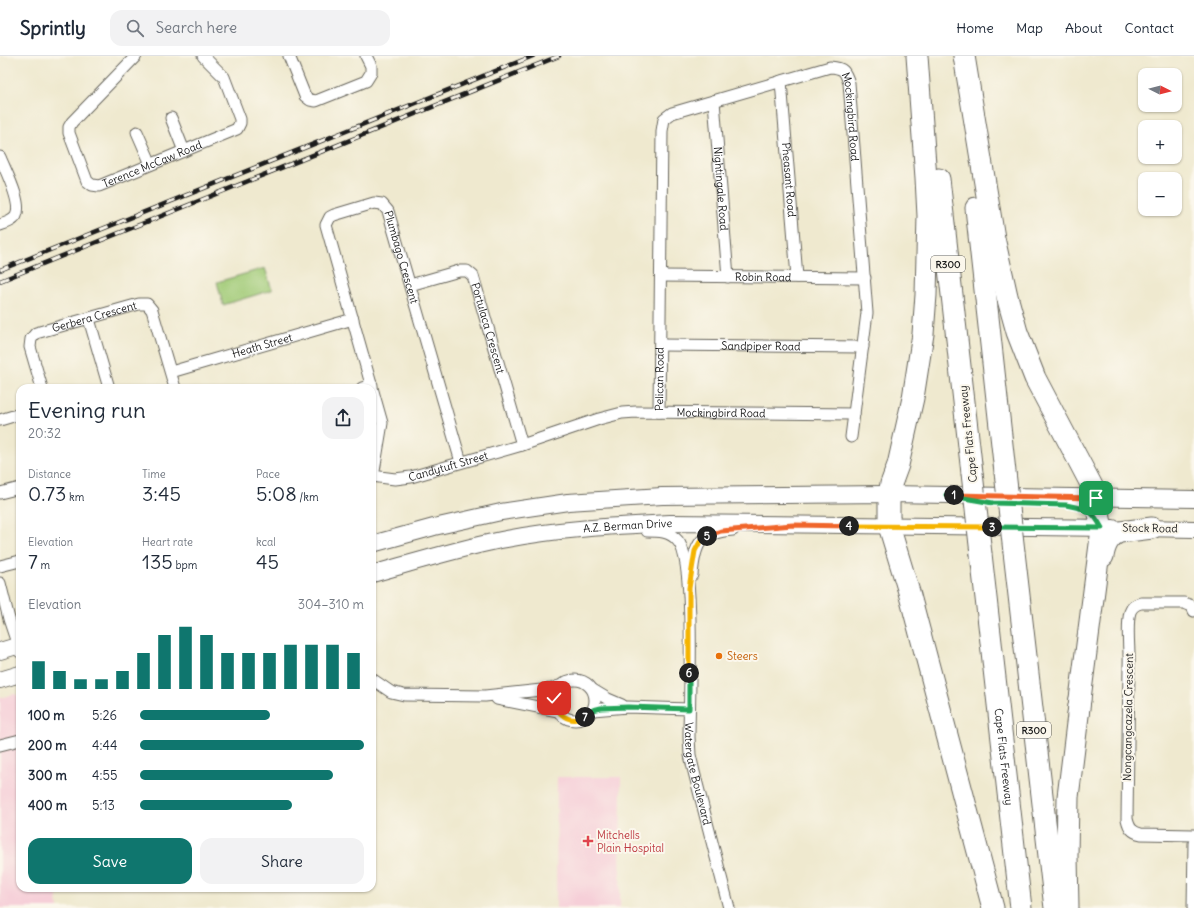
<!DOCTYPE html>
<meta charset="utf-8">
<style>
body{margin:0;font-family:Delius,sans-serif;background:#f2f2f3;color:#1f2937;height:100vh;display:flex;flex-direction:column;font-size:15px;white-space:nowrap}
*{box-sizing:border-box;margin:0}
p{font-size:13px;color:#747a83}
.icon{flex:none;width:22px;height:22px;fill:none;stroke:currentColor;stroke-width:2;stroke-linecap:round;stroke-linejoin:round}
.map{position:relative;flex:1;overflow:hidden}
.drawer{position:absolute;left:16px;top:328px;width:360px;height:508px;display:flex;flex-direction:column;background:#fff;border-radius:12px;box-shadow:0 1px 3px #0004}
.drawer>*{flex:none}
.needle{width:26px;rotate:96deg}
.fabs{position:absolute;left:1138px;top:12px;display:grid;gap:8px}
.fabs a{display:grid;place-items:center;width:44px;height:44px;border-radius:8px;background:#fff;box-shadow:0 1px 3px #0004;font-size:20px}
.pin{position:absolute;display:grid;place-items:center;width:34px;height:34px;color:#fff;margin:-17px;border-radius:8px;box-shadow:0 2px 6px #0006}
.km{position:absolute;width:20px;height:20px;margin:-10px;border-radius:50%;background:#222;color:#fff;font-size:11px;line-height:20px;text-align:center}
.round{display:grid;place-items:center;flex:none;width:42px;height:42px;border-radius:12px;background:#f2f2f3}
.overview{display:flex;align-items:center;justify-content:space-between;height:68px;padding:0 12px}
h1{font-size:22px;font-weight:600;line-height:30px}
.figures{display:grid;grid-template-columns:repeat(3,1fr);gap:6px;height:68px;padding:4px 12px}
.figures div{display:grid;align-content:center}
.figures b{font-size:20px;font-weight:600}
.figures small{font-size:11px;font-weight:400}
.figures p{font-size:11px}
.chart{height:112px;padding:8px 12px}
.chart p{display:flex;justify-content:space-between}
.chart svg{width:100%;height:72px;margin-top:4px;stroke:#0f766e;stroke-width:6}
.cta{display:flex;gap:8px;margin-top:auto;padding:8px 12px}
.cta a{flex:1;height:46px;border-radius:12px;background:#0f766e;color:#fff;font-size:16px;font-weight:600;line-height:46px;text-align:center}
.cta a+a{background:#f2f2f3;color:#1f2937}
ul{padding:0 12px;list-style:none;font-size:13px}
li{display:grid;grid-template-columns:64px 48px 1fr;align-items:center;height:30px}
li i{height:10px;border-radius:5px;background:#0f766e}
header{display:flex;align-items:center;gap:24px;box-sizing:border-box;height:56px;padding:0 20px;background:#fff;border-bottom:1px solid #e0e1e3}
header strong{font-size:19px}
nav{display:flex;gap:22px;margin-inline-start:auto;font-size:14px}
.search{width:280px;height:36px;background:#f2f2f3;display:flex;align-items:center;gap:10px;box-sizing:border-box;padding:0 14px;border-radius:12px;color:#747a83;font-size:15px}
.map>svg:first-child{display:block}
.built{fill:#f6cfd8}
.green{fill:#a0ca76;stroke:#5e7349}
.lines{fill:none;stroke-linecap:round;stroke-linejoin:round}
.street-casing{stroke:#66645b;stroke-width:13}
.secondary-casing{stroke:#66645b;stroke-width:18}
.highway-casing{stroke:#66645b;stroke-width:23}
.street{stroke:#fff;stroke-width:11}
.secondary{stroke:#fff;stroke-width:16}
.highway{stroke:#fff;stroke-width:21}
.rail-casing{stroke:#1c1c1c;stroke-width:4.5}
.rail{stroke:#fbf7ec;stroke-width:3;stroke-dasharray:9;stroke-linecap:butt}
.highway-bridge-casing{stroke:#66645b;stroke-width:23;stroke-linecap:butt}
.highway-bridge{stroke:#fff;stroke-width:21}
.split-1-casing{stroke:#fff;stroke-width:8}
.split-2-casing{stroke:#fff;stroke-width:8}
.split-3-casing{stroke:#fff;stroke-width:8}
.split-4-casing{stroke:#fff;stroke-width:8}
.split-5-casing{stroke:#fff;stroke-width:8}
.split-6-casing{stroke:#fff;stroke-width:8}
.split-7-casing{stroke:#fff;stroke-width:8}
.split-8-casing{stroke:#fff;stroke-width:8}
.split-1{stroke:#f0652b;stroke-width:5}
.split-2{stroke:#22a559;stroke-width:5}
.split-3{stroke:#22a559;stroke-width:5}
.split-4{stroke:#f5b400;stroke-width:5}
.split-5{stroke:#f0652b;stroke-width:5}
.split-6{stroke:#f5b400;stroke-width:5}
.split-7{stroke:#22a559;stroke-width:5}
.split-8{stroke:#f5b400;stroke-width:5}
.food-dot{fill:#e8710a;stroke:#fbf7ec;stroke-width:1.5}
.health-dot{fill:#e0444e;stroke:#fbf7ec;stroke-width:1.5}
.labels{text-anchor:middle;stroke-width:4;stroke-linejoin:round;paint-order:stroke}
.shield{fill:#fbf7ec;stroke:#5f5e5a;stroke-width:1}
.shield-label{font-size:10px;font-weight:bold;fill:#1c1c1c}
.street-label{font-size:11px;fill:#1c1c1c;stroke:#fbf7ec}
.food-label{font-size:11px;fill:#c56008;stroke:#fbf7ec;text-anchor:start}
.health-label{font-size:11px;fill:#be3a42;stroke:#fbf7ec;text-anchor:start}
</style>
<header>
<strong>Sprintly</strong>
<div class="search"><svg class="icon" aria-label="search" viewBox="0 0 24 24"><circle cx="10" cy="10" r="6"/><path d="M15 15l6 6"/></svg>Search here</div>
<nav><a>Home</a><a>Map</a><a>About</a><a>Contact</a></nav>
</header>
<div class="map">
<svg width="1194" height="852" viewBox="0 0 1194 852">
<rect width="100%" height="100%" fill="#fbf7ec"/>
<filter id="ink" filterUnits="userSpaceOnUse"><feTurbulence type="fractalNoise" baseFrequency=".025" numOctaves="2"/><feDisplacementMap in="SourceGraphic" scale="8" xChannelSelector="R" yChannelSelector="G"/><feConvolveMatrix kernelMatrix="1 2 1 2 8 2 1 2 1" color-interpolation-filters="sRGB"/></filter>
<filter id="wash" filterUnits="userSpaceOnUse"><feTurbulence type="fractalNoise" baseFrequency=".012" numOctaves="4" result="noise"/><feDisplacementMap in="SourceGraphic" scale="16" xChannelSelector="R" yChannelSelector="G"/><feGaussianBlur stdDeviation="0.9" result="paint"/><feColorMatrix in="noise" values="0 0 0 0 0 0 0 0 0 0 0 0 0 0 0 0 0 1.4 0 .05"/><feComposite in="paint" operator="in"/></filter>
<g filter="url(#wash)">
<rect width="100%" height="100%" fill="#efe9cf"/>
<!-- built -->
<g class="built">
<polygon points="14,638 20,640 20,832 56,832 58,852 0,852 0,642"/>
<polygon points="557,721 621,721 620,852 556,852"/>
</g>
<!-- green -->
<polygon class="green" points="265,212 272,234 223,249 217,226"/>
</g>
<g filter="url(#ink)">
<g class="lines">
<!-- street casing -->
<g class="street-casing">
<g id="street">
<path id="s1" d="M 136,0 L 72,66 L 69,71 L 69,77 L 87,125 L 92,129 L 99,130 L 237,73 L 240,67 L 240,63 L 224,21 L 203,0"/>
<polyline points="289,0 305,40 310,44 316,45 366,25 371,17 371,10 366,0"/>
<path id="s2" d="M 781,25 L 797,221"/>
<path id="s3" d="M 714,45 L 728,221"/>
<polyline points="171,62 184,95"/>
<polyline points="137,76 151,108"/>
<path d="M 0,101 C 5,114 23,147 16,160 C 13,165 6,167 0,169"/>
<path id="s4" d="M 661,220 L 865,222"/>
<path id="s5" d="M 410,229 L 459,215 L 467,215 L 473,220 L 522,389"/>
<polyline points="89,263 109,332"/>
<path id="s6" d="M 660,289 L 863,291"/>
<path id="s7" d="M 171,316 L 353,263"/>
<path id="s8" d="M 42,332 L 30,291 L 31,283 L 36,277 L 139,248 L 147,248 L 152,254 L 175,332"/>
<polyline points="362,332 372,329"/>
<path id="s9" d="M 659,356 L 662,75 L 664,63 L 672,57 L 830,11 C 844,12 845,15 849,27 L 867,257 L 851,381"/>
<polyline points="0,364 20,358"/>
<path id="s10" d="M 372,420 L 395,423 L 411,421 L 522,389 L 599,363 L 622,357 L 636,356 L 854,358"/>
<path id="s11" d="M 373,421 L 382,367 L 326,169 L 330,161 L 334,159 L 374,147 L 382,148 L 388,155 L 461,406"/>
<polyline points="0,437 20,432"/>
<path id="s12" d="M 647,475 C 658,475 670,475 678,485 C 696,505 689,647 689,681 L 690,699 L 694,716 L 729,852"/>
<polyline points="0,510 20,505"/>
<path d="M 692,519 C 695,487 699,477 733,474"/>
<polyline points="0,527 9,563 20,596"/>
<path d="M 1194,555 L 1192,550 L 1184,547 L 1141,547 C 1136,548 1132,550 1130,556 C 1126,570 1130,595 1129,610 C 1128,661 1128,712 1127,763 C 1129,772 1132,776 1141,778 L 1194,779"/>
<polyline points="372,623 391,636 404,639 485,640 551,633 559,630"/>
<circle cx="575" cy="644" r="20"/>
<polyline points="593,634 608,643 622,649"/>
<polyline points="497,643 558,655"/>
<polyline points="593,654 628,651 689,653"/>
<polyline points="0,689 20,684"/>
<polyline points="1193,852 1194,787"/>
</g>
</g>
<!-- secondary casing -->
<g class="secondary-casing">
<g id="secondary">
<polyline points="1140,472 1194,473"/>
<polyline points="372,488 434,471 501,456 568,446 662,440 889,438 1194,443"/>
<path id="s13" d="M 372,518 C 415,506 457,493 501,484 C 556,473 613,470 670,467 L 1113,472"/>
<polyline points="0,595 20,589"/>
<polyline points="0,624 20,618"/>
</g>
</g>
<!-- highway casing -->
<g class="highway-casing">
<g id="highway">
<polyline points="917,0 926,122 928,160 926,239 923,278 913,342 898,409 891,428 889,438 889,470 909,536 993,852"/>
<polyline points="964,0 994,182 1007,240 1017,276 1035,322 1092,430 1096,442 1102,473 1078,658"/>
<polyline points="939,123 972,417"/>
<polyline points="976,152 1005,416"/>
<polyline points="1014,496 1055,852"/>
<path id="s14" d="M 981,498 L 1021,852"/>
<path d="M 1103,500 C 1105,489 1109,480 1120,476 L 1152,472"/>
<polyline points="1068,852 1067,800 1068,741 1080,643"/>
</g>
</g>
<!-- street -->
<use href="#street" class="street"/>
<!-- secondary -->
<use href="#secondary" class="secondary"/>
<!-- highway -->
<use href="#highway" class="highway"/>
<!-- rail casing -->
<g class="rail-casing">
<g id="rail">
<polyline points="0,214 533,0"/>
<polyline points="0,225 559,0"/>
</g>
</g>
<!-- rail -->
<use href="#rail" class="rail"/>
<!-- highway-bridge casing -->
<g class="highway-bridge-casing">
<g id="highway-bridge">
<polyline points="1005,416 1014,496"/>
<polyline points="972,417 981,498"/>
</g>
</g>
<!-- highway-bridge -->
<use href="#highway-bridge" class="highway-bridge"/>
</g>
</g>
<g class="lines" filter="url(#ink)">
<!-- split-1 casing -->
<g class="split-1-casing">
<polyline id="split-1" points="954,439 1096,442"/>
</g>
<!-- split-2 casing -->
<g class="split-2-casing">
<polyline id="split-2" points="954,439 946,439 993,447 1066,449 1080,452"/>
</g>
<!-- split-3 casing -->
<g class="split-3-casing">
<path id="split-3" d="M 992,471 L 1102,472 C 1096,462 1092,454 1080,452"/>
</g>
<!-- split-4 casing -->
<g class="split-4-casing">
<polyline id="split-4" points="849,470 992,471"/>
</g>
<!-- split-5 casing -->
<g class="split-5-casing">
<polyline id="split-5" points="707,480 721,475 793,469 849,470"/>
</g>
<!-- split-6 casing -->
<g class="split-6-casing">
<polyline id="split-6" points="689,617 689,532 695,495 701,484 707,480"/>
</g>
<!-- split-7 casing -->
<g class="split-7-casing">
<polyline id="split-7" points="585,661 593,654 601,652 628,651 689,653 689,617"/>
</g>
<!-- split-8 casing -->
<g class="split-8-casing">
<path id="split-8" d="M 554,642 C 556,659 569,668 585,661"/>
</g>
<!-- split-1 -->
<use href="#split-1" class="split-1"/>
<!-- split-2 -->
<use href="#split-2" class="split-2"/>
<!-- split-3 -->
<use href="#split-3" class="split-3"/>
<!-- split-4 -->
<use href="#split-4" class="split-4"/>
<!-- split-5 -->
<use href="#split-5" class="split-5"/>
<!-- split-6 -->
<use href="#split-6" class="split-6"/>
<!-- split-7 -->
<use href="#split-7" class="split-7"/>
<!-- split-8 -->
<use href="#split-8" class="split-8"/>
</g>
<!-- markers -->
<circle class="food-dot" cx="719" cy="600" r="4"/>
<path class="health-dot" d="M586 779h4v4h4v4h-4v4h-4v-4h-4v-4h4z"/>
<g class="labels">
<!-- shield labels -->
<g class="shield">
<rect x="931" y="200" width="34" height="16" rx="3"/>
<rect x="1017" y="666" width="34" height="16" rx="3"/>
</g>
<g class="shield-label">
<text x="948" y="212">R300</text>
<text x="1034" y="678">R300</text>
</g>
<!-- street labels -->
<g class="street-label">
<text dy="4" stroke="none"><textPath href="#s9" startOffset="529">Mockingbird Road</textPath></text>
<text dy="4" stroke="none"><textPath href="#s1" startOffset="226">Terence McCaw Road</textPath></text>
<text dy="4" stroke="none"><textPath href="#s2" startOffset="99">Pheasant Road</textPath></text>
<text dy="4" stroke="none"><textPath href="#s3" startOffset="88">Nightingale Road</textPath></text>
<text dy="4" stroke="none"><textPath href="#s11" startOffset="381">Plumbago Crescent</textPath></text>
<text dy="4" stroke="none"><textPath href="#s4" startOffset="102">Robin Road</textPath></text>
<text dy="4" stroke="none"><textPath href="#s8" startOffset="119">Gerbera Crescent</textPath></text>
<text dy="4" stroke="none"><textPath href="#s5" startOffset="121">Portulaca Crescent</textPath></text>
<text dy="4" stroke="none"><textPath href="#s7" startOffset="95">Heath Street</textPath></text>
<text dy="4" stroke="none"><textPath href="#s6" startOffset="101">Sandpiper Road</textPath></text>
<text dy="4" stroke="none"><textPath href="#s9" startOffset="33">Pelican Road</textPath></text>
<text dy="4" stroke="none"><textPath href="#s10" startOffset="359">Mockingbird Road</textPath></text>
<text transform="translate(968 378) rotate(-96)" y="4">Cape Flats Freeway</text>
<text dy="4" stroke="none"><textPath href="#s10" startOffset="78">Candytuft Street</textPath></text>
<text dy="4" stroke="none"><textPath href="#s13" startOffset="261">A.Z. Berman Drive</textPath></text>
<text transform="translate(1150 472) rotate(1)" y="4">Stock Road</text>
<text transform="translate(1128 661) rotate(-89)" y="4">Nongcangcazela Crescent</text>
<text dy="4" stroke="none"><textPath href="#s14" startOffset="204">Cape Flats Freeway</textPath></text>
<text dy="4" stroke="none"><textPath href="#s12" startOffset="269">Watergate Boulevard</textPath></text>
</g>
<!-- food labels -->
<g class="food-label">
<text x="727" y="604">Steers</text>
</g>
<!-- health labels -->
<g class="health-label">
<text x="597" y="783">Mitchells<tspan x="597" dy="13">Plain Hospital</tspan></text>
</g>
</g>
</svg>
<div class="fabs">
<a><svg class="needle" viewBox="-14 -14 28 28"><path d="M0-13l5 13h-10z" fill="#e53935"/><path d="M0 13l5-13h-10z" fill="#747a83"/></svg></a>
<a>+</a>
<a>−</a>
</div>
<div class="pin" style="left:1096px;top:442px;background:#1e9e55"><svg class="icon" aria-label="arrive" viewBox="0 0 24 24"><path d="M6 21V4h12l-3 4 3 4H6"/></svg></div>
<div class="pin" style="left:554px;top:642px;background:#d93025"><svg class="icon" aria-label="check" viewBox="0 0 24 24"><path d="M5 12l5 5 9-10"/></svg></div>
<b class="km" style="left:954px;top:439px">1</b>
<b class="km" style="left:992px;top:471px">3</b>
<b class="km" style="left:849px;top:470px">4</b>
<b class="km" style="left:707px;top:480px">5</b>
<b class="km" style="left:689px;top:617px">6</b>
<b class="km" style="left:585px;top:661px">7</b>
<section class="drawer">
<div class="overview"><div><h1>Evening run</h1><p>20:32</p></div><a class="round"><svg class="icon" aria-label="share" viewBox="0 0 24 24"><path d="M12 15V3M7 8l5-5 5 5M5 13v7h14v-7"/></svg></a></div>
<div class="figures">
<div><p>Distance</p><b>0.73<small> km</small></b></div>
<div><p>Time</p><b>3:45</b></div>
<div><p>Pace</p><b>5:08<small> /km</small></b></div>
</div>
<div class="figures">
<div><p>Elevation</p><b>7<small> m</small></b></div>
<div><p>Heart rate</p><b>135<small> bpm</small></b></div>
<div><p>kcal</p><b>45</b></div>
</div>
<div class="chart"><p><span>Elevation</span>304–310 m</p>
<svg viewBox="0 0 160 44" preserveAspectRatio="none"><path d="M5 44V27M15 44V33M25 44V38M35 44V38M45 44V33M55 44V22M65 44V11M75 44V6M85 44V11M95 44V22M105 44V22M115 44V22M125 44V17M135 44V17M145 44V17M155 44V22"/></svg>
</div>
<ul>
<li><b>100 m</b>5:26<i style="width:58%"></i></li>
<li><b>200 m</b>4:44<i style="width:100%"></i></li>
<li><b>300 m</b>4:55<i style="width:86%"></i></li>
<li><b>400 m</b>5:13<i style="width:68%"></i></li>
</ul>
<div class="cta"><a>Save</a><a>Share</a></div>
</section>
</div>
